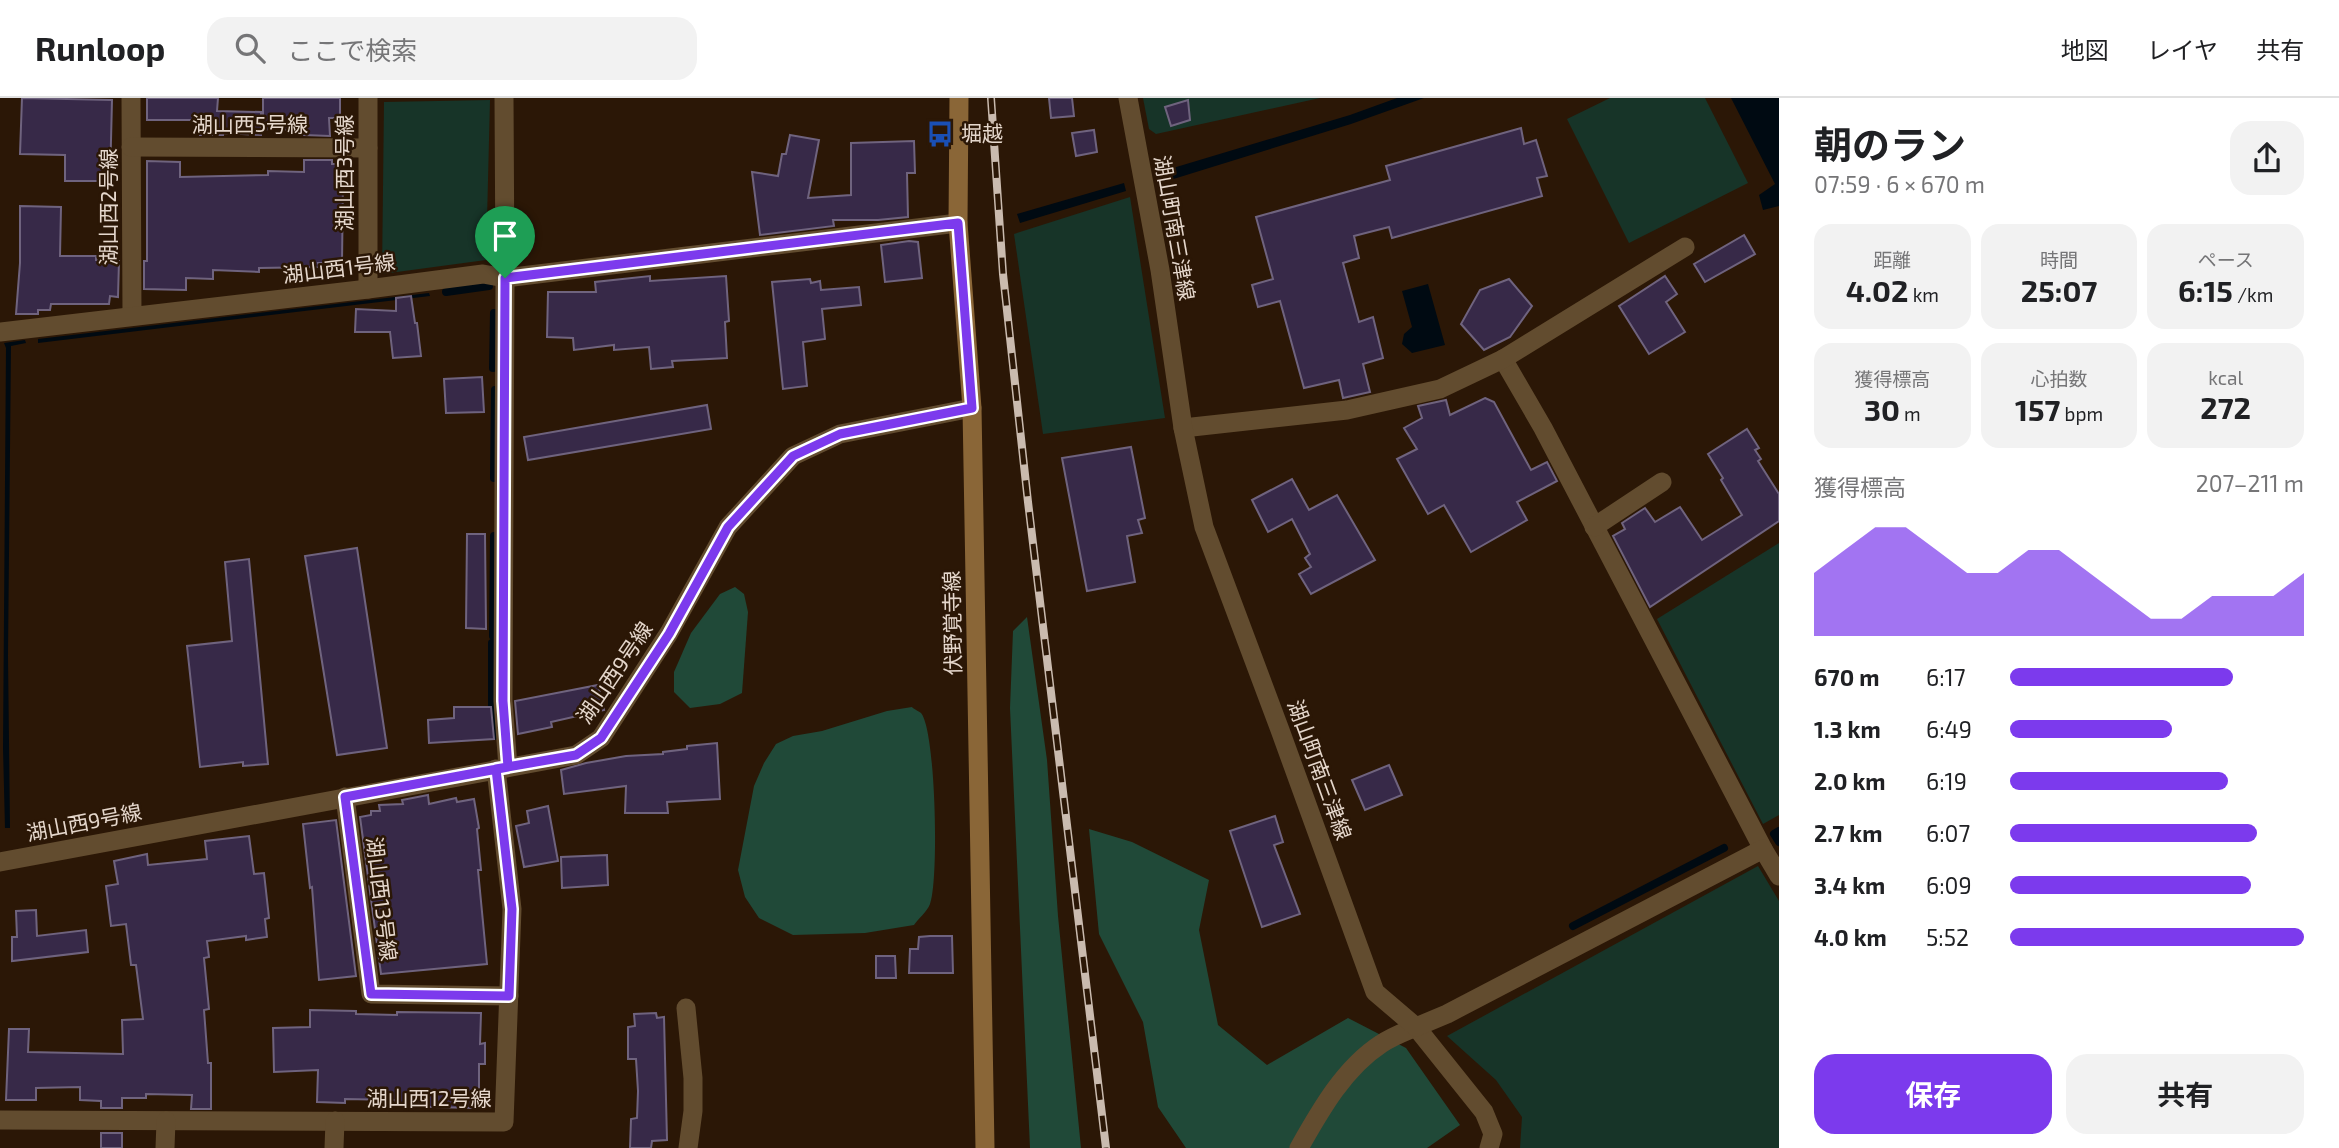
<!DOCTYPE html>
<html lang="ja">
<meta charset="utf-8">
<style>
body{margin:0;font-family:"Exo 2","Noto Sans JP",sans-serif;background:#f2f2f2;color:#202124;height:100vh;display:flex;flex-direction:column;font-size:26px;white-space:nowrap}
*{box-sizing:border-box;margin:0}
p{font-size:23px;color:#757577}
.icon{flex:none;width:38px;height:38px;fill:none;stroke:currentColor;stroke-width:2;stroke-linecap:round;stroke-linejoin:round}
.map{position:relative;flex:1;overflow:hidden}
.details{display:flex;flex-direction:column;background:#fff;width:560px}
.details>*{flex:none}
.pin{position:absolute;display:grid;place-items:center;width:60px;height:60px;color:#fff;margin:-72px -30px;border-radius:50% 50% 50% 0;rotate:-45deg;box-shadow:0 0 7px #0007}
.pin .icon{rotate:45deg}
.round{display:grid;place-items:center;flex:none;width:74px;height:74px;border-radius:21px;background:#f2f2f2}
.headline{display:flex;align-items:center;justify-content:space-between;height:119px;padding:0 35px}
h1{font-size:38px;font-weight:700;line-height:52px}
.stats{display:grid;grid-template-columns:repeat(3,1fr);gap:10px;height:119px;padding:7px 35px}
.stats div{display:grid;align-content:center;border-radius:18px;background:#f2f2f2;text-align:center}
.stats b{font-size:30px;font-weight:700}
.stats small{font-size:19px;font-weight:400}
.stats p{font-size:19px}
.chart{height:196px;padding:14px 35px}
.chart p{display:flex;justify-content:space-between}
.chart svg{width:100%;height:126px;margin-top:7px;fill:#7c3aed;opacity:.7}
.cta{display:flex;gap:14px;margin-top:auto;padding:14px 35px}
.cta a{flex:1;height:80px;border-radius:21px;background:#7c3aed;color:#fff;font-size:28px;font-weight:700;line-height:80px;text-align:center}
.cta a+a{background:#f2f2f2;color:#202124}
ul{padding:0 35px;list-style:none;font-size:23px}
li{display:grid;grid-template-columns:112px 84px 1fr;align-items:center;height:52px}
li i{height:18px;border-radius:9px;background:#7c3aed}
header{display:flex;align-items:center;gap:42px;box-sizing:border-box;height:98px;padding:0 35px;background:#fff;border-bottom:2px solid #e0e0e0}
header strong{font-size:33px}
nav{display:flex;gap:38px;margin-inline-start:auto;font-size:24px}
.search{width:490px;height:63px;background:#f2f2f2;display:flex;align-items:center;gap:18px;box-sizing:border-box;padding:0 24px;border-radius:21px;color:#757577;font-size:26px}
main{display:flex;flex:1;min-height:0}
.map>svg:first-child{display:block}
.green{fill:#173428}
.forest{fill:#204938}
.water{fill:#000a12}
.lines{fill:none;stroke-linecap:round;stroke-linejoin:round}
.stream{stroke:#000a12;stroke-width:8}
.building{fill:#372948;stroke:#6f637e;stroke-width:2}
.minor{stroke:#624c2f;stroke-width:19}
.tertiary{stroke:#624c2f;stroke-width:19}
.secondary{stroke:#8a6637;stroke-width:19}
.rail-casing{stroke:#cabbaf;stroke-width:8}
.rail{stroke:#2b1706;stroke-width:5;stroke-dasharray:16;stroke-linecap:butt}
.route-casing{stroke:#fff;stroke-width:14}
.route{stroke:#7c3aed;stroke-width:9}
.labels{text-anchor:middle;stroke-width:5;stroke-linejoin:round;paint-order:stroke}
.street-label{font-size:21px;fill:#e5d7cc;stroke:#2b1706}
.poi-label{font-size:21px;fill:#e5d7cc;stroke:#2b1706;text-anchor:start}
</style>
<header>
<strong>Runloop</strong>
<div class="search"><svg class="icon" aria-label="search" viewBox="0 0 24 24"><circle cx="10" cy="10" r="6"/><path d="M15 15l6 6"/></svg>ここで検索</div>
<nav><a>地図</a><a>レイヤ</a><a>共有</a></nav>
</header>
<main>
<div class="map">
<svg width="1779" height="1050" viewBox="0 0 1779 1050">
<rect width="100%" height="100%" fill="#2b1706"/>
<!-- green -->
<g class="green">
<polygon points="1143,0 1320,0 1156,36 1149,31"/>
<polygon points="1610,0 1705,0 1748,85 1629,145 1567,21"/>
<polygon points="490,2 486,162 382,176 384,4"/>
<polygon points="1130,99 1165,320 1043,336 1014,136"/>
<polygon points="1779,445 1779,717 1763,726 1657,521"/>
<polygon points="1758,768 1779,803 1779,1050 1520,1050 1522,1019 1496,982 1447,938"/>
</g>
<!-- forest -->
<g class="forest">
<polygon points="735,489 744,496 748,514 742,595 720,606 690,610 674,594 674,574 691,535 720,496"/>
<polygon points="1027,519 1047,662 1058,818 1081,1050 1030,1050 1010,610 1013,533"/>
<path d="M 912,609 C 912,610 920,614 921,615 C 936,633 939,782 930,806 C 927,814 918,821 914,827 L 865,835 L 793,837 L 759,820 L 745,799 L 738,772 L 754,688 L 764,665 L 776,646 L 793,638 L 822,633 L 887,613 Z"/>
<polygon points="1089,731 1132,744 1209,782 1199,832 1218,927 1267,967 1348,920 1406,950 1460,1027 1427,1050 1186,1050 1158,1009 1143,924 1099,836"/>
</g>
<!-- water -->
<g class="water">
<polygon points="1397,0 1424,0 1351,26 1167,83 1163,73 1350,17"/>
<polygon points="1731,0 1779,0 1779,108 1763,112 1759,97 1775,86"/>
<polygon points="1124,85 1126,93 1020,125 1017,116"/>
<polygon points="1428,186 1445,247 1412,255 1402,246 1404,236 1412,229 1402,193"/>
<polygon points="429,195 430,198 38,245 38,241"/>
<polygon points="25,242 26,245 11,248 8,558 10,730 5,730 3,650 6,250 4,245"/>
</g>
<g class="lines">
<!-- stream -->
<g class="stream">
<polyline points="446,194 489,188"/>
<polyline points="493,270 494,215"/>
<polyline points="494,380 495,292"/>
<polyline points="493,538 494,438"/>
<polyline points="492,545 492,615"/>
<polyline points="493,620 494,638"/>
<polyline points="1779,733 1774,736 1779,744"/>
<polyline points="1573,828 1724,750"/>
</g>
</g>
<!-- building -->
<g class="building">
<polygon points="22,0 112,2 110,83 65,83 65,57 20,56"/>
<polygon points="147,0 218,0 217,13 261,14 261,37 223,35 223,37 200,37 199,22 147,22"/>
<polygon points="263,0 340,0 340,20 329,20 330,38 304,37 304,33 263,31"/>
<polygon points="1049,0 1072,0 1074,18 1051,20"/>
<polygon points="1188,2 1190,22 1171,28 1165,9"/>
<polygon points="1521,30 1524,46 1536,42 1547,78 1537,80 1542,98 1392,140 1389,129 1354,138 1359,160 1343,165 1359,224 1373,219 1383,260 1363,266 1370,294 1343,300 1339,282 1304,290 1280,203 1258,209 1252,187 1273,181 1256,119 1390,82 1386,68"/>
<polygon points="1094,32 1097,54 1076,58 1072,35"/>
<polygon points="790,37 819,42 808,100 851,97 851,45 914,43 915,75 907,75 908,119 878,122 833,122 834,128 760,137 752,74 778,78 782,56 786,56"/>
<polygon points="304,62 332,62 332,66 340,66 340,82 343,82 342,165 318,165 319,169 259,170 259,174 213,172 213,181 186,180 186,192 144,191 144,163 147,163 147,63 180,64 180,79 268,77 268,73 304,74"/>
<polygon points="20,108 61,109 60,158 96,158 96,162 119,163 118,199 110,198 109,206 51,206 50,212 38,212 38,216 16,216 20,165"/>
<polygon points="1744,137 1755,156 1705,184 1694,166"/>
<polygon points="909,143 918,144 922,180 885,184 881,147"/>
<polygon points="650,178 650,183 726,178 729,223 725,224 727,260 672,263 673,269 651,271 649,249 614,252 614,247 574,252 573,240 547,239 548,194 596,194 595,184"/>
<polygon points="1665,178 1677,196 1666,204 1685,234 1649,256 1619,208"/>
<polygon points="810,181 811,185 820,183 821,192 859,189 861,207 822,211 825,241 803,244 807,288 783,291 772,184"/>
<polygon points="1509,181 1532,208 1510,239 1484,252 1461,226 1480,192"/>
<polygon points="411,198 415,225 417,225 421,258 393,260 390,234 355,234 356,211 396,213 396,200"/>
<polygon points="482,279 484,314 446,315 444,281"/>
<polygon points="1485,300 1494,304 1531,372 1547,364 1557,383 1517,404 1527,422 1471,454 1444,407 1428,416 1397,361 1417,351 1404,330 1422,320 1418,308 1446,302 1450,317"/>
<polygon points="707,307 711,331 528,362 524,339"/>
<polygon points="1747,331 1759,350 1755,352 1761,361 1758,363 1779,396 1779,423 1650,509 1613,438 1625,431 1622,425 1645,410 1655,424 1680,409 1702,442 1742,417 1721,382 1723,380 1708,356"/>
<polygon points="1131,349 1145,420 1138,422 1142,435 1127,438 1135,484 1087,493 1062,360"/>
<polygon points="1292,381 1309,412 1337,397 1375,462 1311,496 1299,476 1311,469 1305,460 1310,456 1292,421 1268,434 1252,402"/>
<polygon points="467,436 485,436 486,531 466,530"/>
<polygon points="357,450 387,650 337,657 305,458"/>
<polygon points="249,461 268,666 243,668 243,664 200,669 187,548 232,543 225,464"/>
<polygon points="598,587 604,612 551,624 552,629 518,636 515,603"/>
<polygon points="454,609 491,609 494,641 429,645 428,622 454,620"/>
<polygon points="717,645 720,701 667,704 668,715 625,715 626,688 564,696 561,672 586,665 626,658 663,656 663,654 687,651 687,648"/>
<polygon points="1389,667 1402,697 1365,712 1352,682"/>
<polygon points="428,697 429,706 456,700 457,704 474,701 479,730 477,731 481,772 478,772 487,866 381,876 360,719 371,717 371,713 380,713 379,707 403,706 402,702"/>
<polygon points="548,708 558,763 524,769 516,728 529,725 527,713"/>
<polygon points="1275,718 1283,744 1274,747 1300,816 1262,829 1230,733"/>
<polygon points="336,722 356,878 319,882 312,789 310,790 303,726"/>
<polygon points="249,738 254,776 264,775 269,820 265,821 267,839 246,842 246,838 207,843 209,859 204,860 209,911 204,912 208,965 211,965 211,1011 191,1011 192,997 146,996 146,1000 122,1000 122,1010 101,1010 101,1003 80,1002 80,989 36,990 36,1002 6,1002 9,931 29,931 28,954 123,956 122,922 143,921 136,867 131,867 126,826 111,828 106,788 118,786 114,763 147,756 148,767 207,761 205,743"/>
<polygon points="607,757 608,787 562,790 561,759"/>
<polygon points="36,812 37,838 86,832 88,854 12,863 12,839 17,839 16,813"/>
<polygon points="930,838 952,838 953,875 909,875 910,851 918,851 919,839"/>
<polygon points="876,858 895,858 896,880 876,880"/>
<polygon points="310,912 356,913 356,916 397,917 397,914 481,915 480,946 485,945 485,966 479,966 479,996 472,996 472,1010 395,1008 395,1002 345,1001 345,1005 317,1004 318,972 274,974 273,930 310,929"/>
<polygon points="656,915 657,920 664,919 667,1042 652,1043 651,1050 630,1050 631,1021 637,1020 638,993 636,961 628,961 628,929 635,928 634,916"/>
<rect x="101" y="1035" width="21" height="15"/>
</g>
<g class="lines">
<!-- minor -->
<g class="minor">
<polyline points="131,0 132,218"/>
<polyline points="131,49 368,50"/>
<polyline points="368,191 368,0"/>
<polyline points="0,234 368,191 483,176 505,180 504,0"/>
<polyline points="1503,261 1543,330 1763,751"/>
<polyline points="1183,330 1347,312 1440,291 1503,261 1685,149"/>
<polyline points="1594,429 1662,384"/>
<polyline points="508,669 503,603 505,180 958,125"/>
<polyline points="345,699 371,896 509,898"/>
<polyline points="0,764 576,657 601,640 669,535 728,429 793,358 840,336 972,310"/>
<polyline points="686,910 693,980 693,1013 688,1050"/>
<polyline points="0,1022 504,1024 512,811 496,671"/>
<polyline points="165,1050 166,1023"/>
<polyline points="334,1050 335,1023"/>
<path d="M 1299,1050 C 1320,1013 1344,970 1381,946 C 1391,939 1404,934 1416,929 L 1484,1014 L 1493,1036 L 1489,1050"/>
</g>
<!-- tertiary -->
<polyline class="tertiary" points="1128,0 1160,172 1183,330 1204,429 1280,632 1375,894 1416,929 1447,916 1763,751 1779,778"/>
<!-- secondary -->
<polyline class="secondary" points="959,0 958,125 972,310 985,1050"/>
<!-- rail casing -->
<g class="rail-casing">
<polyline id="rail" points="991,0 1003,176 1028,404 1106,1050"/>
</g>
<!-- rail -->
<use href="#rail" class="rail"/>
</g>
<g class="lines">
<!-- route casing -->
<g class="route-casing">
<polyline id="route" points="505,180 503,603 508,669 345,699 371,896 509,898 512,811 496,671 576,657 601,640 669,536 728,429 793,358 840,336 972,310 958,125 505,180"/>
</g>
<!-- route -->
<use href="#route" class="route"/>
</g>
<!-- icons -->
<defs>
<g id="bus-bare" transform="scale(2.1)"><path d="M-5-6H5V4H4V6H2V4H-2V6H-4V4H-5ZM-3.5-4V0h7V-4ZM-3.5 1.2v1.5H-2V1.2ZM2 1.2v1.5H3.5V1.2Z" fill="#1a4fb4" stroke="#2b1706" stroke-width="2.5" paint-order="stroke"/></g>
</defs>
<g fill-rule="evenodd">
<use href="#bus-bare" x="940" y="36"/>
</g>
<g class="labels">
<!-- street labels -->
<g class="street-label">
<text x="250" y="34">湖山西5号線</text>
<text transform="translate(345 75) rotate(-90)" y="7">湖山西3号線</text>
<text transform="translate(109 109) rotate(-90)" y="7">湖山西2号線</text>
<text transform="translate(1174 130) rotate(80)" y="7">湖山町南三津線</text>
<text transform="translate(339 171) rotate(-7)" y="7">湖山西1号線</text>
<text transform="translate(953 525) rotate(-91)" y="7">伏野覚寺線</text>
<text transform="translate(615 575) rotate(-56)" y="7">湖山西9号線</text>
<text transform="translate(1319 672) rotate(70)" y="7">湖山町南三津線</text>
<text transform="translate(84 725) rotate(-11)" y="7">湖山西9号線</text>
<text transform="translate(381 801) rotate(83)" y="7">湖山西13号線</text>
<text x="429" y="1008">湖山西12号線</text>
</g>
<!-- poi labels -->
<g class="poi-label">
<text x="961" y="43">堀越</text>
</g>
</g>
</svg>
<div class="pin" style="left:505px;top:180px;background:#1e9e55"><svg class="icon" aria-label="arrive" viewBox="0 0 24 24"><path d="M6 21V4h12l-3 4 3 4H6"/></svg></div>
</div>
<section class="details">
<div class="headline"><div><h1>朝のラン</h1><p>07:59 · 6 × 670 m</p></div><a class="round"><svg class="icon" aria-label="share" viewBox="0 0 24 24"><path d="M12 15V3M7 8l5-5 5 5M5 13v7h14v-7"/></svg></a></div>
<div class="stats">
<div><p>距離</p><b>4.02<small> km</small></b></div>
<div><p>時間</p><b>25:07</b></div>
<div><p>ペース</p><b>6:15<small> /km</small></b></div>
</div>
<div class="stats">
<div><p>獲得標高</p><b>30<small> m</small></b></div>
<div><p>心拍数</p><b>157<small> bpm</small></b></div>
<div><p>kcal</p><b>272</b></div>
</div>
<div class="chart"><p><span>獲得標高</span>207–211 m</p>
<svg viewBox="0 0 160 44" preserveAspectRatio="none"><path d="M0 44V22L10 14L20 6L30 6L40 14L50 22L60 22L70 14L80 14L90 22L100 30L110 38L120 38L130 30L140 30L150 30L160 22V44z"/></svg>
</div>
<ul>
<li><b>670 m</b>6:17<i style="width:76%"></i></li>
<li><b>1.3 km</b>6:49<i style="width:55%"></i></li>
<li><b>2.0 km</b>6:19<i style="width:74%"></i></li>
<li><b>2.7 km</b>6:07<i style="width:84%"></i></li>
<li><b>3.4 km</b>6:09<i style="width:82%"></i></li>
<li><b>4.0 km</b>5:52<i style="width:100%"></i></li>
</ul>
<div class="cta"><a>保存</a><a>共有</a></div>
</section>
</main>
